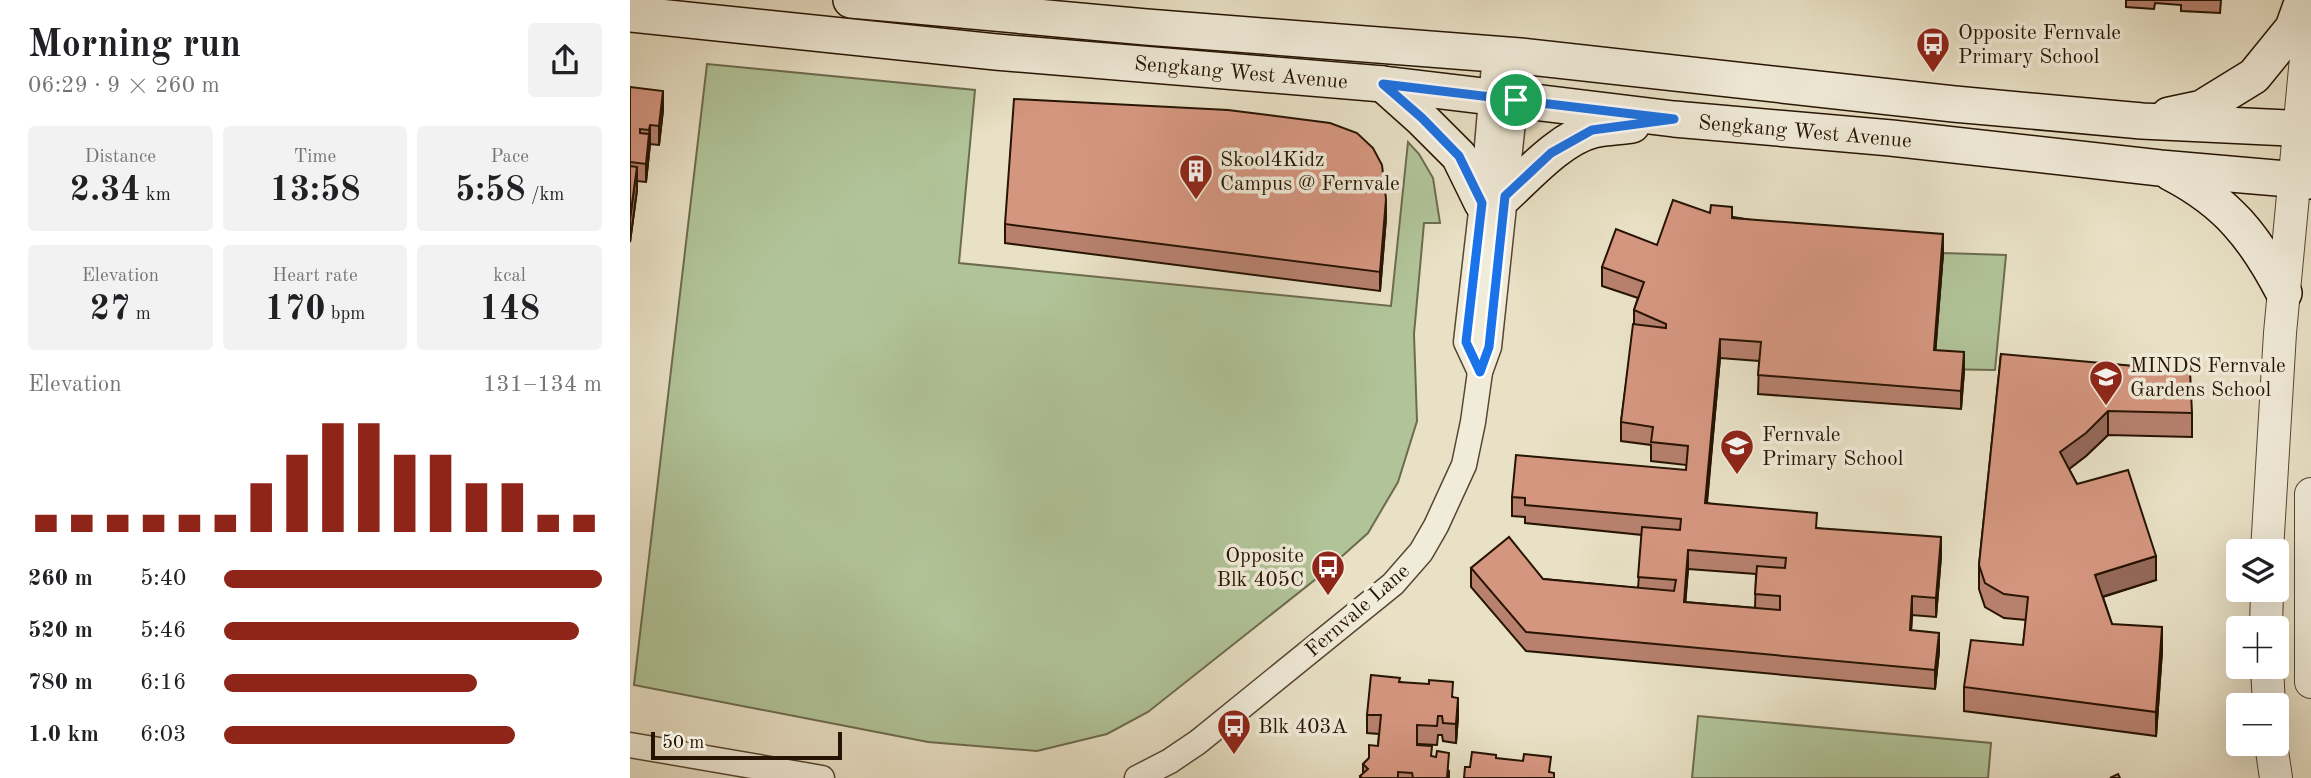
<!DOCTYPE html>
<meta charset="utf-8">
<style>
body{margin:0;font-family:"Old Standard TT",serif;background:#f2f2f2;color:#202124;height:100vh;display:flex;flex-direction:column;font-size:26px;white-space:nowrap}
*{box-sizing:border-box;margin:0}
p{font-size:23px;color:#757577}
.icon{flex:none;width:38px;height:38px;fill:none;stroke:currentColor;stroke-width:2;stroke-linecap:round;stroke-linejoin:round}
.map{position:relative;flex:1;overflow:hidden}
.sheet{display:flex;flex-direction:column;background:#fff;width:630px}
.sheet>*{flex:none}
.buttons{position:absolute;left:1596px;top:539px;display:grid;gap:14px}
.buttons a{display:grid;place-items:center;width:63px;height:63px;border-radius:7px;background:#fff;box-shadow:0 7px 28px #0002;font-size:35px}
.scale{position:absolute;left:21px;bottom:18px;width:191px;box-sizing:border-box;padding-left:7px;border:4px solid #261302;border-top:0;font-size:19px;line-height:24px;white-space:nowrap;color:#261302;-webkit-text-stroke:5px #f1ecda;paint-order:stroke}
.pin{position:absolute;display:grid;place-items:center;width:60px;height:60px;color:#fff;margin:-30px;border:4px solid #fff;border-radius:50%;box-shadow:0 2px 7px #0007}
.round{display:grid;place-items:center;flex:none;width:74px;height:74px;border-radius:7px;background:#f2f2f2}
.summary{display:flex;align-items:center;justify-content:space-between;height:119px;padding:0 28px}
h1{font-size:38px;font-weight:800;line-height:52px}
.stats{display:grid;grid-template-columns:repeat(3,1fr);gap:10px;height:119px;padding:7px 28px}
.stats div{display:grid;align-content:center;border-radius:7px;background:#f2f2f2;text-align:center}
.stats b{font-size:35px;font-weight:800}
.stats small{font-size:19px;font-weight:400}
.stats p{font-size:19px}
.chart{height:196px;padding:14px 28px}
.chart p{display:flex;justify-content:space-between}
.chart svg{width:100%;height:126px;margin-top:7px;stroke:#8f2418;stroke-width:6}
ul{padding:0 28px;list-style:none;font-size:23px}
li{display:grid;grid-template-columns:112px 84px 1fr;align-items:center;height:52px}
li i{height:18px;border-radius:9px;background:#8f2418}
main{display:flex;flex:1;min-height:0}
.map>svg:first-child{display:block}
.green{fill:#b1c499;stroke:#6c6c4e;stroke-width:2}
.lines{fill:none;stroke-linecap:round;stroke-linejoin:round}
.minor-casing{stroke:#574633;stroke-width:27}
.tertiary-casing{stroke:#574633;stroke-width:34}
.secondary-casing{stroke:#261302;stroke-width:38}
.minor{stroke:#f1ecda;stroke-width:24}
.tertiary{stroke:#f1ecda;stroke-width:32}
.secondary{stroke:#f1ecda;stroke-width:35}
.wall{fill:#b7816e;stroke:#261302;stroke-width:2;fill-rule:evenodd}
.shaded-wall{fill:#95695a;stroke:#261302;stroke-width:2}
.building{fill:#d59680;stroke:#261302;stroke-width:2;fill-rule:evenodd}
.route-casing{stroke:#fff;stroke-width:14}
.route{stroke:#1a73e8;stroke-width:9}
.labels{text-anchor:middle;stroke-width:7;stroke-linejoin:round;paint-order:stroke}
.poi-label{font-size:21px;fill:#261302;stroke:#f1ecda;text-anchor:start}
.street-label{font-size:21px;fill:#261302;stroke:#f1ecda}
</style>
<main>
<section class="sheet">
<div class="summary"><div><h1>Morning run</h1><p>06:29 · 9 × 260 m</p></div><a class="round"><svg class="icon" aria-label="share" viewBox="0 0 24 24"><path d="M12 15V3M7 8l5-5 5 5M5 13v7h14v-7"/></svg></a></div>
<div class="stats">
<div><p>Distance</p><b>2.34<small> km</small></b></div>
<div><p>Time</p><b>13:58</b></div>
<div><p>Pace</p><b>5:58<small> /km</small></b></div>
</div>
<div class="stats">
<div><p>Elevation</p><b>27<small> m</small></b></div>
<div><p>Heart rate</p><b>170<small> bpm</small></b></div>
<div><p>kcal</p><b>148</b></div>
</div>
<div class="chart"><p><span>Elevation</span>131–134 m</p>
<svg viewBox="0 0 160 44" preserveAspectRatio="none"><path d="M5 44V38M15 44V38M25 44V38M35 44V38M45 44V38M55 44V38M65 44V27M75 44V17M85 44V6M95 44V6M105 44V17M115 44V17M125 44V27M135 44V27M145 44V38M155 44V38"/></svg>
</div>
<ul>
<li><b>260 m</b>5:40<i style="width:100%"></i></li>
<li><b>520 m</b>5:46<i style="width:94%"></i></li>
<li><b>780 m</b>6:16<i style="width:67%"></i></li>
<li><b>1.0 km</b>6:03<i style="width:77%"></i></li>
</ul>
</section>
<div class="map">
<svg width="1681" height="778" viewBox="0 0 1681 778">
<rect width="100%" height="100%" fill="#e9e1c6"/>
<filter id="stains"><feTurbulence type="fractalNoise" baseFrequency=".00286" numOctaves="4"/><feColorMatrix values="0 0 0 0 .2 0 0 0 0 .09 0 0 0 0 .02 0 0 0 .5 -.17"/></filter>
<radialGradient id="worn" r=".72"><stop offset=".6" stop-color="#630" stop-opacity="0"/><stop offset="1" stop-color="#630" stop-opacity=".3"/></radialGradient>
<!-- green -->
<g class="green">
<polygon points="77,64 345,90 329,263 761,306 778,142 789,154 803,178 810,223 794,223 784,334 787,421 768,482 738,533 691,575 518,712 477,734 407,751 298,742 4,685"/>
<polygon points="1313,253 1376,255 1365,370 1304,369"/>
<polygon points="1068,716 1361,743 1358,778 1062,778"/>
</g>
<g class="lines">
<!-- minor casing -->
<g class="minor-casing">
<g id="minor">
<polyline points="850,372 836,342 852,203 865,54"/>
<polyline points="0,745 192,778"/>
<polyline points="507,778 540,761 568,742 763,584 791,552 806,526 834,465 843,422 850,372 859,347 890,56"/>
</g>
</g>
<!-- tertiary casing -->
<g class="tertiary-casing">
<g id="tertiary">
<polyline points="1681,494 1681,682"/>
<polyline points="1637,551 1650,333 1681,5"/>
<polyline points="1636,628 1637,590"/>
<polyline points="1637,667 1639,705"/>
<polyline points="1641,744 1646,778"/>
</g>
</g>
<!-- secondary casing -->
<g class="secondary-casing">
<g id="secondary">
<polyline points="221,0 516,27 890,56 1324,104 1512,121 1681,129"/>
<polyline points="0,14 366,52 753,84 1044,119 1261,138 1530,168 1681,181"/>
<polyline points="753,84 791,118 829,156 852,203"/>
<polyline points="1539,115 1572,108 1624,76 1663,28 1673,0"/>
<path d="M 1541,173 C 1597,202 1625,237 1654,293"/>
<path d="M 875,196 C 899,174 931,138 963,130 C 976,127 990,127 1002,125"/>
</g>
</g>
<!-- minor -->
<use href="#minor" class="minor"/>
<!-- tertiary -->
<use href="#tertiary" class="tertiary"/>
<!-- secondary -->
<use href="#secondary" class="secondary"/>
</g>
<!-- wall -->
<g class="wall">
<polygon points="1496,0 1591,0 1590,13 1551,11 1551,5 1525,3 1524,9 1496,7"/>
<polygon points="0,87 33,110 29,145 20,144 16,182 7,181 7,190 0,242"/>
<path d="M 1080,213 L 1313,253 L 1305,350 L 1334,371 L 1331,409 L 1128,394 L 1129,361 L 1090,358 L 1077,503 L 1311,556 L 1306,617 L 1282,615 L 1281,630 L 1309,651 L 1305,689 L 896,651 L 841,587 L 841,568 L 913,579 L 1008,588 L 1012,535 L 895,523 L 895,517 L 882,516 L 882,497 L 1056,470 L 1057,465 L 1021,461 L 1021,445 L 991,441 L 991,422 L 1004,324 L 1004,310 L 1008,298 L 972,286 L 972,267 L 1027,245 ZM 1058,569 L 1126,574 L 1125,608 L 1055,602 Z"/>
<polygon points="756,218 750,291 375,243 375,224"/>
<polygon points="1371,354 1562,413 1562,437 1478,435 1456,456 1439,469 1447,484 1526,580 1473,597 1482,624 1532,651 1526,736 1334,711 1334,687 1393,645 1396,620 1374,618 1355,607 1349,589 1349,565"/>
<polygon points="770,682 823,697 828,716 826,743 813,741 812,735 808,735 807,745 787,744 819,771 819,778 730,778 730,776 733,774 733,764 739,758 748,746 749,734 737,733 737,715"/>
</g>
<!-- shaded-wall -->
<g class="shaded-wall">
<polygon points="33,91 33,110 29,145 29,126"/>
<polygon points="20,125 20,144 16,182 16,164"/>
<polygon points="7,167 7,190 0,242 0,218"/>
<polygon points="756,199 756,218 750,291 750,272"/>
<polygon points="1313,234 1313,253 1304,369 1304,350"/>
<polygon points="1090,339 1090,358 1075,521 1075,503"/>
<polygon points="1334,352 1334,371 1331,409 1331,391"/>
<polygon points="1478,411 1478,435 1456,456 1430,476 1430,452"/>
<polygon points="1311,537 1311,556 1306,617 1306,598"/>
<polygon points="1058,550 1058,569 1054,621 1054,602"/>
<polygon points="1526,556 1526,580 1465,599 1465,575"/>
<polygon points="1282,596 1282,615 1280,649 1280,630"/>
<polygon points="1532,627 1532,651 1526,736 1526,712"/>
<polygon points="1309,633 1309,651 1305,689 1305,670"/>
<polygon points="828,698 828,716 826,743 826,724"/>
</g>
<!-- building -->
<g class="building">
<polygon points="0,87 33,91 29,126 20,125 19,130 10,129 10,133 19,134 16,164 0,162"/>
<polygon points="384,99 598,110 700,123 727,133 743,148 752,165 756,199 750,272 375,224"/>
<polygon points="0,166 7,167 0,218"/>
<path d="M 1043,200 L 1080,213 L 1081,205 L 1102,207 L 1102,218 L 1313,234 L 1304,350 L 1334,352 L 1331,391 L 1128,375 L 1131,342 L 1090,339 L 1075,503 L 1187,513 L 1186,528 L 1311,537 L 1306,598 L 1282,596 L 1280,630 L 1309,633 L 1305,670 L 896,632 L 841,568 L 879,537 L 913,579 L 1044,591 L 1046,580 L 1008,577 L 1012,527 L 1050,530 L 1051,519 L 895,505 L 895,498 L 882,497 L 886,455 L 1056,470 L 1058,446 L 1021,442 L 1023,427 L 991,422 L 1003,324 L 1036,328 L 1036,324 L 1004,310 L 1014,282 L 972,267 L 986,229 L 1027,245 ZM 1058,550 L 1156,558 L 1155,568 L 1127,566 L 1125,594 L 1150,596 L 1150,610 L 1054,602 Z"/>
<polygon points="1371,354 1560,371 1562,413 1478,411 1456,433 1430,452 1447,484 1498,470 1526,556 1465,575 1482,624 1532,627 1526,712 1334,687 1341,640 1393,645 1398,597 1374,594 1355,583 1349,565"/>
<polygon points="741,675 770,678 769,682 799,684 799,680 823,682 822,697 828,698 826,724 813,723 812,716 808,716 807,726 787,725 787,745 802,746 801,756 806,757 807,751 819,753 817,778 783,778 782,773 768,772 768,778 732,778 730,776 738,769 733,764 739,758 739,745 748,746 751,715 737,715"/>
<polygon points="842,752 866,755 866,758 893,761 894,754 921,757 919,772 924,773 924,778 834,778 835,767 840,767"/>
<polygon points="1488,774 1490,778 1480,778"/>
</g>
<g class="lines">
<!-- route casing -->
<g class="route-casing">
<polygon id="route" points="753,84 1044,119 962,130 921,153 875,196 859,347 850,372 836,342 852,203 829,156 792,118"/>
</g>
<!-- route -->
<use href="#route" class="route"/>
</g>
<!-- icons -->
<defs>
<g id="bus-pin" transform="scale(1.75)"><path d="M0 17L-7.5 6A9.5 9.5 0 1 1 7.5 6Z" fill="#8f2418" stroke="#f1ecda"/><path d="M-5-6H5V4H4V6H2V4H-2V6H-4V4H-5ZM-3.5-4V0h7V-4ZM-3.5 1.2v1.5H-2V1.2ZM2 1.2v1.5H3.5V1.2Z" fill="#fff"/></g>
<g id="building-pin" transform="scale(1.75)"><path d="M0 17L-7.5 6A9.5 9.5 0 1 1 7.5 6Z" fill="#8f2418" stroke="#f1ecda"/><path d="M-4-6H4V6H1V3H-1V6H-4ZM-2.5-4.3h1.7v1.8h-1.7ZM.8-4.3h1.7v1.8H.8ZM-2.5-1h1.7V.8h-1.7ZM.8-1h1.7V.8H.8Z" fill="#fff"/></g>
<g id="school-pin" transform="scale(1.75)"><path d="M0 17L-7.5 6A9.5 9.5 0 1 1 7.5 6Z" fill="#8f2418" stroke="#f1ecda"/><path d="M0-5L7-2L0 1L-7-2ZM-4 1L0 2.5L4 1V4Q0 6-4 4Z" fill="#fff"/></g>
</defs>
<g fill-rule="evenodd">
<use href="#bus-pin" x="1303" y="44"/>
<use href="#building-pin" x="566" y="171"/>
<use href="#school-pin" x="1476" y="377"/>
<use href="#school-pin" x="1107" y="446"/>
<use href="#bus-pin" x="698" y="567"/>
<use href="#bus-pin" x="604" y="726"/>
</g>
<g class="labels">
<!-- poi labels -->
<g class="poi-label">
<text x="1328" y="39">Opposite Fernvale<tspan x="1328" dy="24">Primary School</tspan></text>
<text x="590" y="166">Skool4Kidz<tspan x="590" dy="24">Campus @ Fernvale</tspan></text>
<text x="1500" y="372">MINDS Fernvale<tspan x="1500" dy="24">Gardens School</tspan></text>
<text x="1132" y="441">Fernvale<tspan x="1132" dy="24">Primary School</tspan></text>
<text x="674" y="562" text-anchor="end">Opposite<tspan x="674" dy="24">Blk 405C</tspan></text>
<text x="628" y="733">Blk 403A</text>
</g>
<!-- street labels -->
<g class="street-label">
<text transform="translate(611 72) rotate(5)" y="7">Sengkang West Avenue</text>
<text transform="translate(1175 131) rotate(5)" y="7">Sengkang West Avenue</text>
<text transform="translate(727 610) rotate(-41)" y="7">Fernvale Lane</text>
</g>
</g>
<rect width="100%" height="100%" filter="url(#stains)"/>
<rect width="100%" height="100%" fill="url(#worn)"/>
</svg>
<div class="buttons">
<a><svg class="icon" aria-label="layers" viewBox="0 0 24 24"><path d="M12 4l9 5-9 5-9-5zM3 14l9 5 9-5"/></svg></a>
<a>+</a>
<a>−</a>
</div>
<div class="scale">50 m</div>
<div class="pin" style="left:886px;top:100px;background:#1e9e55"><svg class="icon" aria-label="arrive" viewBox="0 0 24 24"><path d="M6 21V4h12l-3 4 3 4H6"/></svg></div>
</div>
</main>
